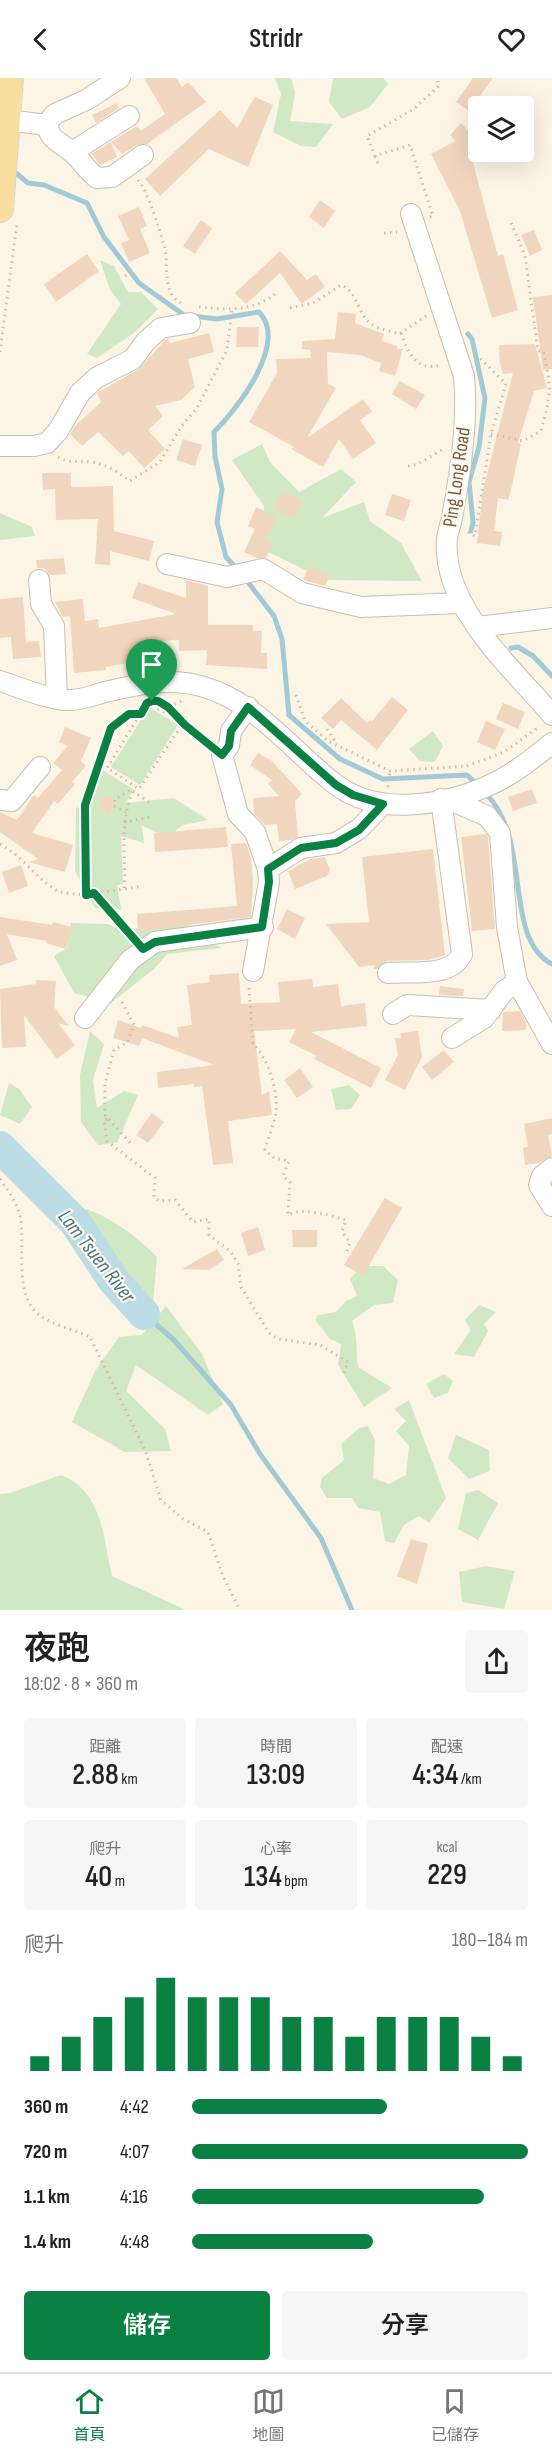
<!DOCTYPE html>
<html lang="zh-TW">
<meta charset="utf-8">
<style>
body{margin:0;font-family:"Sofia Sans Condensed","Noto Sans TC",sans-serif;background:#f6f6f6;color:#222;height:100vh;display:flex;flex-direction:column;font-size:22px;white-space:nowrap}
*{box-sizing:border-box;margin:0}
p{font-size:20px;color:#767676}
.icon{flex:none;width:33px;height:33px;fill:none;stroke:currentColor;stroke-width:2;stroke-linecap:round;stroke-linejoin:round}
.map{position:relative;height:1532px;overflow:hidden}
.sheet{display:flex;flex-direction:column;background:#fff;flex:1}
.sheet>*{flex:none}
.buttons{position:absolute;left:468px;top:18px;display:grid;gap:12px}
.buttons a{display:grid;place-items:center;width:66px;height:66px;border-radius:6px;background:#fff;box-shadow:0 6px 24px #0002;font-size:30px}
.pin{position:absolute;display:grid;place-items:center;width:51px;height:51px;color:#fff;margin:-62px -26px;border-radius:50% 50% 50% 0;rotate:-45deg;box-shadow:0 0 6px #0007}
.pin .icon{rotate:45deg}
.round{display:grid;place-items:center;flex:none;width:63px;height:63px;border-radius:6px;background:#f6f6f6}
.overview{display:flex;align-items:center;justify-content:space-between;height:102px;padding:0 24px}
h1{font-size:33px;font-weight:600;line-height:45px}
.metrics{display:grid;grid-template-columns:repeat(3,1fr);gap:9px;height:102px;padding:6px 24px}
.metrics div{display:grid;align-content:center;border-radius:6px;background:#f6f6f6;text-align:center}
.metrics b{font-size:30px;font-weight:600}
.metrics small{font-size:16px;font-weight:400}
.metrics p{font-size:16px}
.chart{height:168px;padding:12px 24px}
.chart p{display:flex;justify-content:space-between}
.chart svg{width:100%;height:108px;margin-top:6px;stroke:#0b8043;stroke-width:6}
.action{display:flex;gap:12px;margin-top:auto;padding:12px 24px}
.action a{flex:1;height:69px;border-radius:6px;background:#0b8043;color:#fff;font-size:24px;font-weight:600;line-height:69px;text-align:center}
.action a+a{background:#f6f6f6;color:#222}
ul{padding:0 24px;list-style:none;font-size:20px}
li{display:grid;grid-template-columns:96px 72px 1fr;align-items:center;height:45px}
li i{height:15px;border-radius:8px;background:#0b8043}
header{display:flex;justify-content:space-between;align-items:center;height:78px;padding:0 24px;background:#fff;font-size:27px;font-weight:600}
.tab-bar{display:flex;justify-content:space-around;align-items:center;height:84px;border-top:2px solid #e0e0e0;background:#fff;font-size:16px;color:#767676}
.tab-bar a{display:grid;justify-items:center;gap:3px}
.tab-bar .selected{color:#0b8043}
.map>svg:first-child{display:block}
.green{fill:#d0e9c4}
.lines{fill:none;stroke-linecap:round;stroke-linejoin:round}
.stream{stroke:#a1c9d6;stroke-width:5}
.river{stroke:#bbdbe5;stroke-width:32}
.building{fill:#f0d6be}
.minor-casing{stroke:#cdbdac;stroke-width:22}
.major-casing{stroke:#dbd5d0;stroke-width:28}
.path{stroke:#d5baa1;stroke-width:3;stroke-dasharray:1.5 4.5;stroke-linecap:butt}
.minor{stroke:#fff;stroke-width:20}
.major{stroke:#f8dfa0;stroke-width:26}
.route-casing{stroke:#fff;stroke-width:12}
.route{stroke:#0b8043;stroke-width:8}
.labels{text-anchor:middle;stroke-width:4.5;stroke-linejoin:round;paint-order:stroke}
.street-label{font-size:20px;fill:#745d4b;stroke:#fef9ec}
.water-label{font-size:21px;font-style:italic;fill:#467686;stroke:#fef9ec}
</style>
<header><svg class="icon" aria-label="back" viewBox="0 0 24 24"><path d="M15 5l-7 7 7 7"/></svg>Stridr<svg class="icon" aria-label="heart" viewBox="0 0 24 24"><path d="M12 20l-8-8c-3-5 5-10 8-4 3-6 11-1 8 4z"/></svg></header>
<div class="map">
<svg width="552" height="1532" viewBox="0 0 552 1532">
<rect width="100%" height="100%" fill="#fcf5e6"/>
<!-- green -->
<g class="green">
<polygon points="275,0 291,0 295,15 290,43 333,46 316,69 301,68 273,54 281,16"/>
<polygon points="333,0 383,0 388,6 370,29 342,41 329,24"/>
<polygon points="100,182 114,188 128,214 141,214 158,231 134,255 97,280 87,276 121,226 110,212"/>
<polygon points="262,366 270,384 299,414 341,391 356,404 322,440 364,424 370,443 401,465 422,503 326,502 262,471 264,428 232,382"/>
<polygon points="0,435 32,449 35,458 0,462"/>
<polygon points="149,629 178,647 140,707 111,689"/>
<polygon points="433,653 443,668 435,684 420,683 409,671"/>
<polygon points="101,691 133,711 126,725 174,720 208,742 183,747 166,760 142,747 144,765 121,758 123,806 117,807 121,831 95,830 75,793 76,730 88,728"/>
<polygon points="71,845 108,846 120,852 185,845 221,870 167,876 154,891 111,925 74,915 54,878 67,870"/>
<polygon points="90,953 104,966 93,1002 97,1030 124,1013 138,1017 117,1065 98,1067 81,1044 80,997"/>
<polygon points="9,1005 19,1011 32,1029 20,1046 0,1037"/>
<polygon points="349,1007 360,1017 351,1031 336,1032 331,1011"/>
<path d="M 87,1131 C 115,1142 136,1158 157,1179 L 153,1227 L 131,1201 L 97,1168 L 80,1140 Z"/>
<path d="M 362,1188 L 383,1188 L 398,1202 L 393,1225 L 374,1227 L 352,1243 C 358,1258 356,1273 358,1289 L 392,1310 L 364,1329 L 338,1287 L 341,1266 L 330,1261 L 315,1242 L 318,1237 L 336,1234 L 346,1223 L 357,1218 L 350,1201 Z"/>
<polygon points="479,1227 496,1234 484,1246 488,1253 474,1279 454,1276 471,1252 465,1242"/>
<polygon points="166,1228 202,1276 223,1326 208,1337 136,1287 126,1313 165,1351 171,1373 125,1374 72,1344 95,1293 119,1259 142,1257"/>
<polygon points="444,1296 453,1303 448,1315 434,1320 426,1306"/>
<polygon points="409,1322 446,1420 429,1445 419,1438 404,1447 394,1465 385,1463 380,1434 358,1430 352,1420 327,1420 320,1409 322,1400 344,1382 341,1366 359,1350 368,1348 375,1362 373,1400 389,1406 406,1397 409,1368 396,1353 406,1343 394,1331"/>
<polygon points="456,1357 489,1372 490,1393 469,1401 448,1380"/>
<path d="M 61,1397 C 103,1414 103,1459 112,1498 L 186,1532 L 0,1532 L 0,1416 L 10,1415 Z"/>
<polygon points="478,1412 498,1425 478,1462 458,1451 466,1415"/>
<polygon points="486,1488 515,1493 504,1531 462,1524 459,1494"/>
</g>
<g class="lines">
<!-- stream -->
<g class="stream">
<path d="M 11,91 L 28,105 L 44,107 L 87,125 L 104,159 L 139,205 L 184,237 L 217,241 L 259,234 C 289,265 237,331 214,354 L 215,379 L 222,411 L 217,444 L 226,479 L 238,492"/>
<polyline points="468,256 472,261 485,320 479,369 469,404 473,444 471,453"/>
<polyline points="244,499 274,538 282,561 289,637 340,681 383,701 467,697 479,708"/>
<polyline points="511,570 518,569 533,578 552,598"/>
<path d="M 485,715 C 533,760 502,860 552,886"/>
<polyline points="144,1236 174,1262 231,1327 260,1376 321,1460 352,1532"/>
</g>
<!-- river -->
<polyline class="river" points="0,1069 75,1144 114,1203 144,1236"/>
</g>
<!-- building -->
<g class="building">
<polygon points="144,0 176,0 182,9 188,4 206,24 147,66 137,67 122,76 111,64 137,48 141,53 165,36"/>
<polygon points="473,0 493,0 469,33 456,24"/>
<polygon points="255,19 273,27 248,89 209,71 160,118 145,101 220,32 237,50"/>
<polygon points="117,25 119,30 96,45 92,37"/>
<polygon points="461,45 478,64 469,69 495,168 498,178 503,176 518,232 492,240 460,133 431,76 455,63 450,57"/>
<polygon points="111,64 117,79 100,87 92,76"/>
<polygon points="320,122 335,133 324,150 309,139"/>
<polygon points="139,129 147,148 140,151 150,175 129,184 121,165 129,162 118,138"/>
<polygon points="201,142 212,150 195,176 183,168"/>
<polygon points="534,152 542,172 530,178 521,157"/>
<polygon points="280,173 307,202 316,196 325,209 302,226 280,195 246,226 235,215"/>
<polygon points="87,176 99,193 56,224 44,206"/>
<polygon points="552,217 552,291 543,292 533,219"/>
<polygon points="338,234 356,236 355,245 384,256 381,263 397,268 397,271 403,271 395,298 379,293 381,285 360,277 327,274 328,306 336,310 307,360 363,321 372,334 360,342 376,365 353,381 339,361 323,389 291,371 294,369 249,344 277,295 276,281 311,280 310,272 302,271 302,263 335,261"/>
<polygon points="237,249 259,249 258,269 236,269"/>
<polygon points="209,255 214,274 188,281 195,309 181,322 155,328 163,338 148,352 165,371 144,390 129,373 123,378 98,354 82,368 70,356 75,348 101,324 97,315 139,291 165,262 168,261 170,265"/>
<polygon points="535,266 547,310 534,313 518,365 521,366 510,416 508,422 498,420 494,453 502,454 500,468 477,465 483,412 513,295 503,296 500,286 499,267"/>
<polygon points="400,303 425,317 416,331 392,316"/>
<polygon points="183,361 202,367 195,388 176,382"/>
<polygon points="42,395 71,395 71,409 113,408 114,453 154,463 149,483 110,473 110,487 95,486 98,441 56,442 55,411 43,412"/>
<polygon points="282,413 302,423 294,441 273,431"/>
<polygon points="392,416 411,422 404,443 385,437"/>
<polygon points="256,429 277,439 266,462 273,465 266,480 257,480 244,474 255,451 248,448"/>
<polygon points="64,480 66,496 50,497 45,491 37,490 36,482"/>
<polygon points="309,488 330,497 325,508 303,502"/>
<polygon points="186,502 208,508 208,547 253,547 253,553 262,553 261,575 267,575 267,591 206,587 207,572 179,573 179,562 148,564 151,581 106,589 106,592 74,595 70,538 63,539 55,524 83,521 85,543 98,541 99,550 176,536 132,520 138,504 186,520"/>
<polygon points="23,519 26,564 39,563 41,579 13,581 11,559 0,560 0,521"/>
<polygon points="392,619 408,632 377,672 341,642 333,651 321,640 341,620 367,645 370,642 372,643"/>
<polygon points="503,625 525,634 518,651 496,641"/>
<polygon points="486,643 505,651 495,672 477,664"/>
<polygon points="65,649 91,660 81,683 86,688 72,704 75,706 58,726 54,723 32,755 73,767 65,794 28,784 38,781 0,754 0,734 17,742 34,717 38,720 62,692 53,685 68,668 59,664"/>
<polygon points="258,675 272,683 302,716 295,723 298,759 292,762 279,763 277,746 265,747 254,736 253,720 279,718 268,706 272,702 250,687"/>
<polygon points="532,711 537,725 513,733 508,719"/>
<polygon points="103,718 111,718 115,725 108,738 99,725"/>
<polygon points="226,749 228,769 155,774 154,755"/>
<polygon points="486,756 488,759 495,851 472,853 461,759"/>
<polygon points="246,765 251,780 253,804 251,839 138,853 137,836 237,828 231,766"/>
<polygon points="433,771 445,877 428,882 387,883 377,891 374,891 374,887 359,889 326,846 369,844 362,779"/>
<polygon points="325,779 330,792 327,798 295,811 288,793 311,781"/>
<polygon points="21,787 28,808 9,815 2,794"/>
<polygon points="287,831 305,840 295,861 277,851"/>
<polygon points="0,839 52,847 53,844 72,849 66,871 46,865 47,863 7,856 17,882 0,888"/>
<polygon points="239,895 241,926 280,924 278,904 312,901 313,909 338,906 341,928 365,925 367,948 311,954 381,990 371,1010 314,981 317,978 289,964 296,951 254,953 262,1017 269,1013 272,1037 228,1043 233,1085 213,1087 202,1008 194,1009 194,1006 158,1010 157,994 214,987 142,960 139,968 113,960 118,942 141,950 142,947 179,960 177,949 192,947 187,907 210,904 209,897"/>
<polygon points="36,902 56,903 54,929 69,948 58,945 75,967 57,981 24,937 26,969 2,970 0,911 36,906"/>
<polygon points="440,908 464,911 463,918 439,917"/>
<polygon points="520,933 526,944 526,952 502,953 503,934"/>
<polygon points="418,953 422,979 405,1012 385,1002 398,977 395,960 401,960 400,955"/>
<polygon points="444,972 454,984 432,1002 422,989"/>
<polygon points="300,990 313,1009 297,1020 284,1002"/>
<polygon points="152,1035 164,1044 148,1065 136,1057"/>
<polygon points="552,1040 552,1056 548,1057 552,1078 539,1085 525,1087 523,1070 528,1069 524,1046"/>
<polygon points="385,1120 402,1130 363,1198 344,1187"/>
<polygon points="258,1149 265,1172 248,1178 241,1155"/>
<polygon points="292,1152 317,1152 317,1169 293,1169"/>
<polygon points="217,1171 224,1182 209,1192 182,1191"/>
<polygon points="411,1461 428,1466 417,1506 397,1498"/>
</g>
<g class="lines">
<!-- minor casing -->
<g class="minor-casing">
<g id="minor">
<path d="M 120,0 L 86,22 L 55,36 L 48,44 C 46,62 63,65 74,76 C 82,84 88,93 97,100 L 112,99 L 143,77"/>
<polyline points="7,42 47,47"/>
<polyline points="72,74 129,38"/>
<path d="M 411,136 L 464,298 C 468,342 461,390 453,434 C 452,443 448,452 447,461 C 441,528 513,591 552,637"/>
<polyline points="0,368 34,368 47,365 58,353 80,315 96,300 133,281 146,263 161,250 190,245"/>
<polyline points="167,486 227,499 263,491 302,515 361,529 461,525"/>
<polyline points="39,502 41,526 54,548 57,620"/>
<polyline points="477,549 552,540"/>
<path d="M 0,603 C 19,609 51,623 70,622 C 83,622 93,617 105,614 C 139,606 170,599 204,609 C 258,625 292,673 335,706 C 380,741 454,726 500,702 C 519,692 536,678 552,665"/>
<polyline points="248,629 231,653 229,668 222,677 238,736 255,754 268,791 269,804 253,893"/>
<polyline points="0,722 12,723 40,689"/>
<polyline points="450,722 487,738 500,755 507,849 517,904 552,966"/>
<polyline points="268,791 301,770 336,765 359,751 383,726"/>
<path d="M 388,895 C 412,893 451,900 462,876 L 441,721"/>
<polyline points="393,936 407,927 491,932"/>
<polyline points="85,940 130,882 155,864 263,849"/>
<polyline points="452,960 484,940 504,913 517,904"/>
<polyline points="552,1090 542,1098 539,1107 552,1128"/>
</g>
</g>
<!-- major casing -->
<g class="major-casing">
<polyline id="major" points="0,131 10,0"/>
</g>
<!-- path -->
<g class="path">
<polyline points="375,78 378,86"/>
<path d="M 138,102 C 148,113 159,151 164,167 C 170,187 160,216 183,226"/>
<polyline points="430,139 433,138 410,67 375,78 367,58 412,32 439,8 437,0"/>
<polyline points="384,155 397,154"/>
<polyline points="125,198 133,192"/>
<path d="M 199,229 C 230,232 251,234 277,215"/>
<path d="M 290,230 L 313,225 L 341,207 C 358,214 357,235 371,246 C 378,251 391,253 399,256 L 426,238"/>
<path d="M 401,255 C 408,275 416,294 441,287"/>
<polyline points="0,274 17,145"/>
<path d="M 491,356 L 523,363 L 541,353 C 551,317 552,309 543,273 L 538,273 L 525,178 L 510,142"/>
<path d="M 58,379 C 70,386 78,382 91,384 C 106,386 118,394 130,403 L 160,384 L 181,349 L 197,330 L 227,272 L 232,231"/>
<path d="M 408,388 C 419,388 433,376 444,371"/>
<polyline points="468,454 475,458 491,356 506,306 479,279 476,280"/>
<polyline points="296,617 305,643 328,663 390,693 467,688 504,674 540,648"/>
<polyline points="159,624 208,666"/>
<polyline points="147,625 170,637 181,648 139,711 107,690 147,625 147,624"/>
<polyline points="169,629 182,623"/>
<polyline points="141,636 129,636 111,649 85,727 86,817 143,808"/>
<polyline points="327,651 335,663"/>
<polyline points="388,709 390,693"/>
<polyline points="133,713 150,725"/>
<polyline points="124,744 151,739"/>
<path d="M 0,766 C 23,778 37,802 58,813 C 66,816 78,816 86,817"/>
<path d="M 124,810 C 126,776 119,745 133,713 L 130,712 L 115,721 L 114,728 L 126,734"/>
<polyline points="94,815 133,859"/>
<path d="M 249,910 L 253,966 C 269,981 278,1013 276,1035 C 274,1047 268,1060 265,1072 L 274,1080 L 289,1083 L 283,1098 L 290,1104 L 288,1137 C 304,1129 329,1137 346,1142 L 342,1153 L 350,1165 L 346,1176"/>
<polyline points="122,924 134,947 127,965 114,972 105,1006 105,1037 133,1068"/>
<polyline points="107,1041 104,1042 107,1063 155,1100 154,1119 159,1123 175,1122 193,1144 209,1141 209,1157 231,1174 238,1186 241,1209 269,1255 278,1261 320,1267 348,1284 342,1299"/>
<path d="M 0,1101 C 8,1113 17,1124 20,1138 C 26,1168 12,1220 42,1239 C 56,1248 75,1252 90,1259 L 145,1372 L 161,1422 L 183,1441 L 208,1454 L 223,1498 L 240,1532"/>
</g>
<!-- minor -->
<use href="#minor" class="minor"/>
<!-- major -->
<use href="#major" class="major"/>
</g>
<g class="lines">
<!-- route casing -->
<g class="route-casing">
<polygon id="route" points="152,623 158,623 168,629 185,647 222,677 229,668 231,653 248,629 336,707 353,717 383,726 359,752 336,765 301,770 268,791 269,804 262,849 155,864 143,871 94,815 86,817 85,727 111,650 129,636 141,636 147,625"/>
</g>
<!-- route -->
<use href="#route" class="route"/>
</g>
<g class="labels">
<!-- street labels -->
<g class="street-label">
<text transform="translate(456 399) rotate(-82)" y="7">Ping Long Road</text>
</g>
<!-- water labels -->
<g class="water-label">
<text transform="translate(97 1178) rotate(52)" y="7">Lam Tsuen River</text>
</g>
</g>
</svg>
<div class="buttons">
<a><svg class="icon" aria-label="layers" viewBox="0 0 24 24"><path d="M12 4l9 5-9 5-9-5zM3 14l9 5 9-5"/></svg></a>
</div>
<div class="pin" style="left:152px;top:623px;background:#1e9e55"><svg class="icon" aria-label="arrive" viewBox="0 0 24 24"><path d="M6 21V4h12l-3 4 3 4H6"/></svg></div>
</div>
<section class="sheet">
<div class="overview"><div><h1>夜跑</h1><p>18:02 · 8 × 360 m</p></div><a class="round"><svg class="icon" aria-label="share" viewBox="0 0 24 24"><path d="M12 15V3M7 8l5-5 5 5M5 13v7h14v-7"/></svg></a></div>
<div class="metrics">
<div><p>距離</p><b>2.88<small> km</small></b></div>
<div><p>時間</p><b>13:09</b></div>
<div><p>配速</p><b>4:34<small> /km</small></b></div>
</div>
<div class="metrics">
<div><p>爬升</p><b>40<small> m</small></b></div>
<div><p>心率</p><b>134<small> bpm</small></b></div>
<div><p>kcal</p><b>229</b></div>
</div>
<div class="chart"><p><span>爬升</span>180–184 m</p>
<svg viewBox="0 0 160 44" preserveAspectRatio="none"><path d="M5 44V38M15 44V30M25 44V22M35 44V14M45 44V6M55 44V14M65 44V14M75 44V14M85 44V22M95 44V22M105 44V30M115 44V22M125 44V22M135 44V22M145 44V30M155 44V38"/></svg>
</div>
<ul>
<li><b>360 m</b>4:42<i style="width:58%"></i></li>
<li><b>720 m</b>4:07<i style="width:100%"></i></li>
<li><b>1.1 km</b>4:16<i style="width:87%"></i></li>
<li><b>1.4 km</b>4:48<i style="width:54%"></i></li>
</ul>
<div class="action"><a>儲存</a><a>分享</a></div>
</section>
<nav class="tab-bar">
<a class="selected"><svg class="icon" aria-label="home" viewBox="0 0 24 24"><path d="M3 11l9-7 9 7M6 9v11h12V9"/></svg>首頁</a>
<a><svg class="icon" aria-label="map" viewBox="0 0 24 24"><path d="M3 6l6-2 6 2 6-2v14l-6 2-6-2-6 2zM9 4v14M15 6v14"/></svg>地圖</a>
<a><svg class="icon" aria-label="saved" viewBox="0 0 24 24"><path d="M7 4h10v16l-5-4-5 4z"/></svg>已儲存</a>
</nav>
